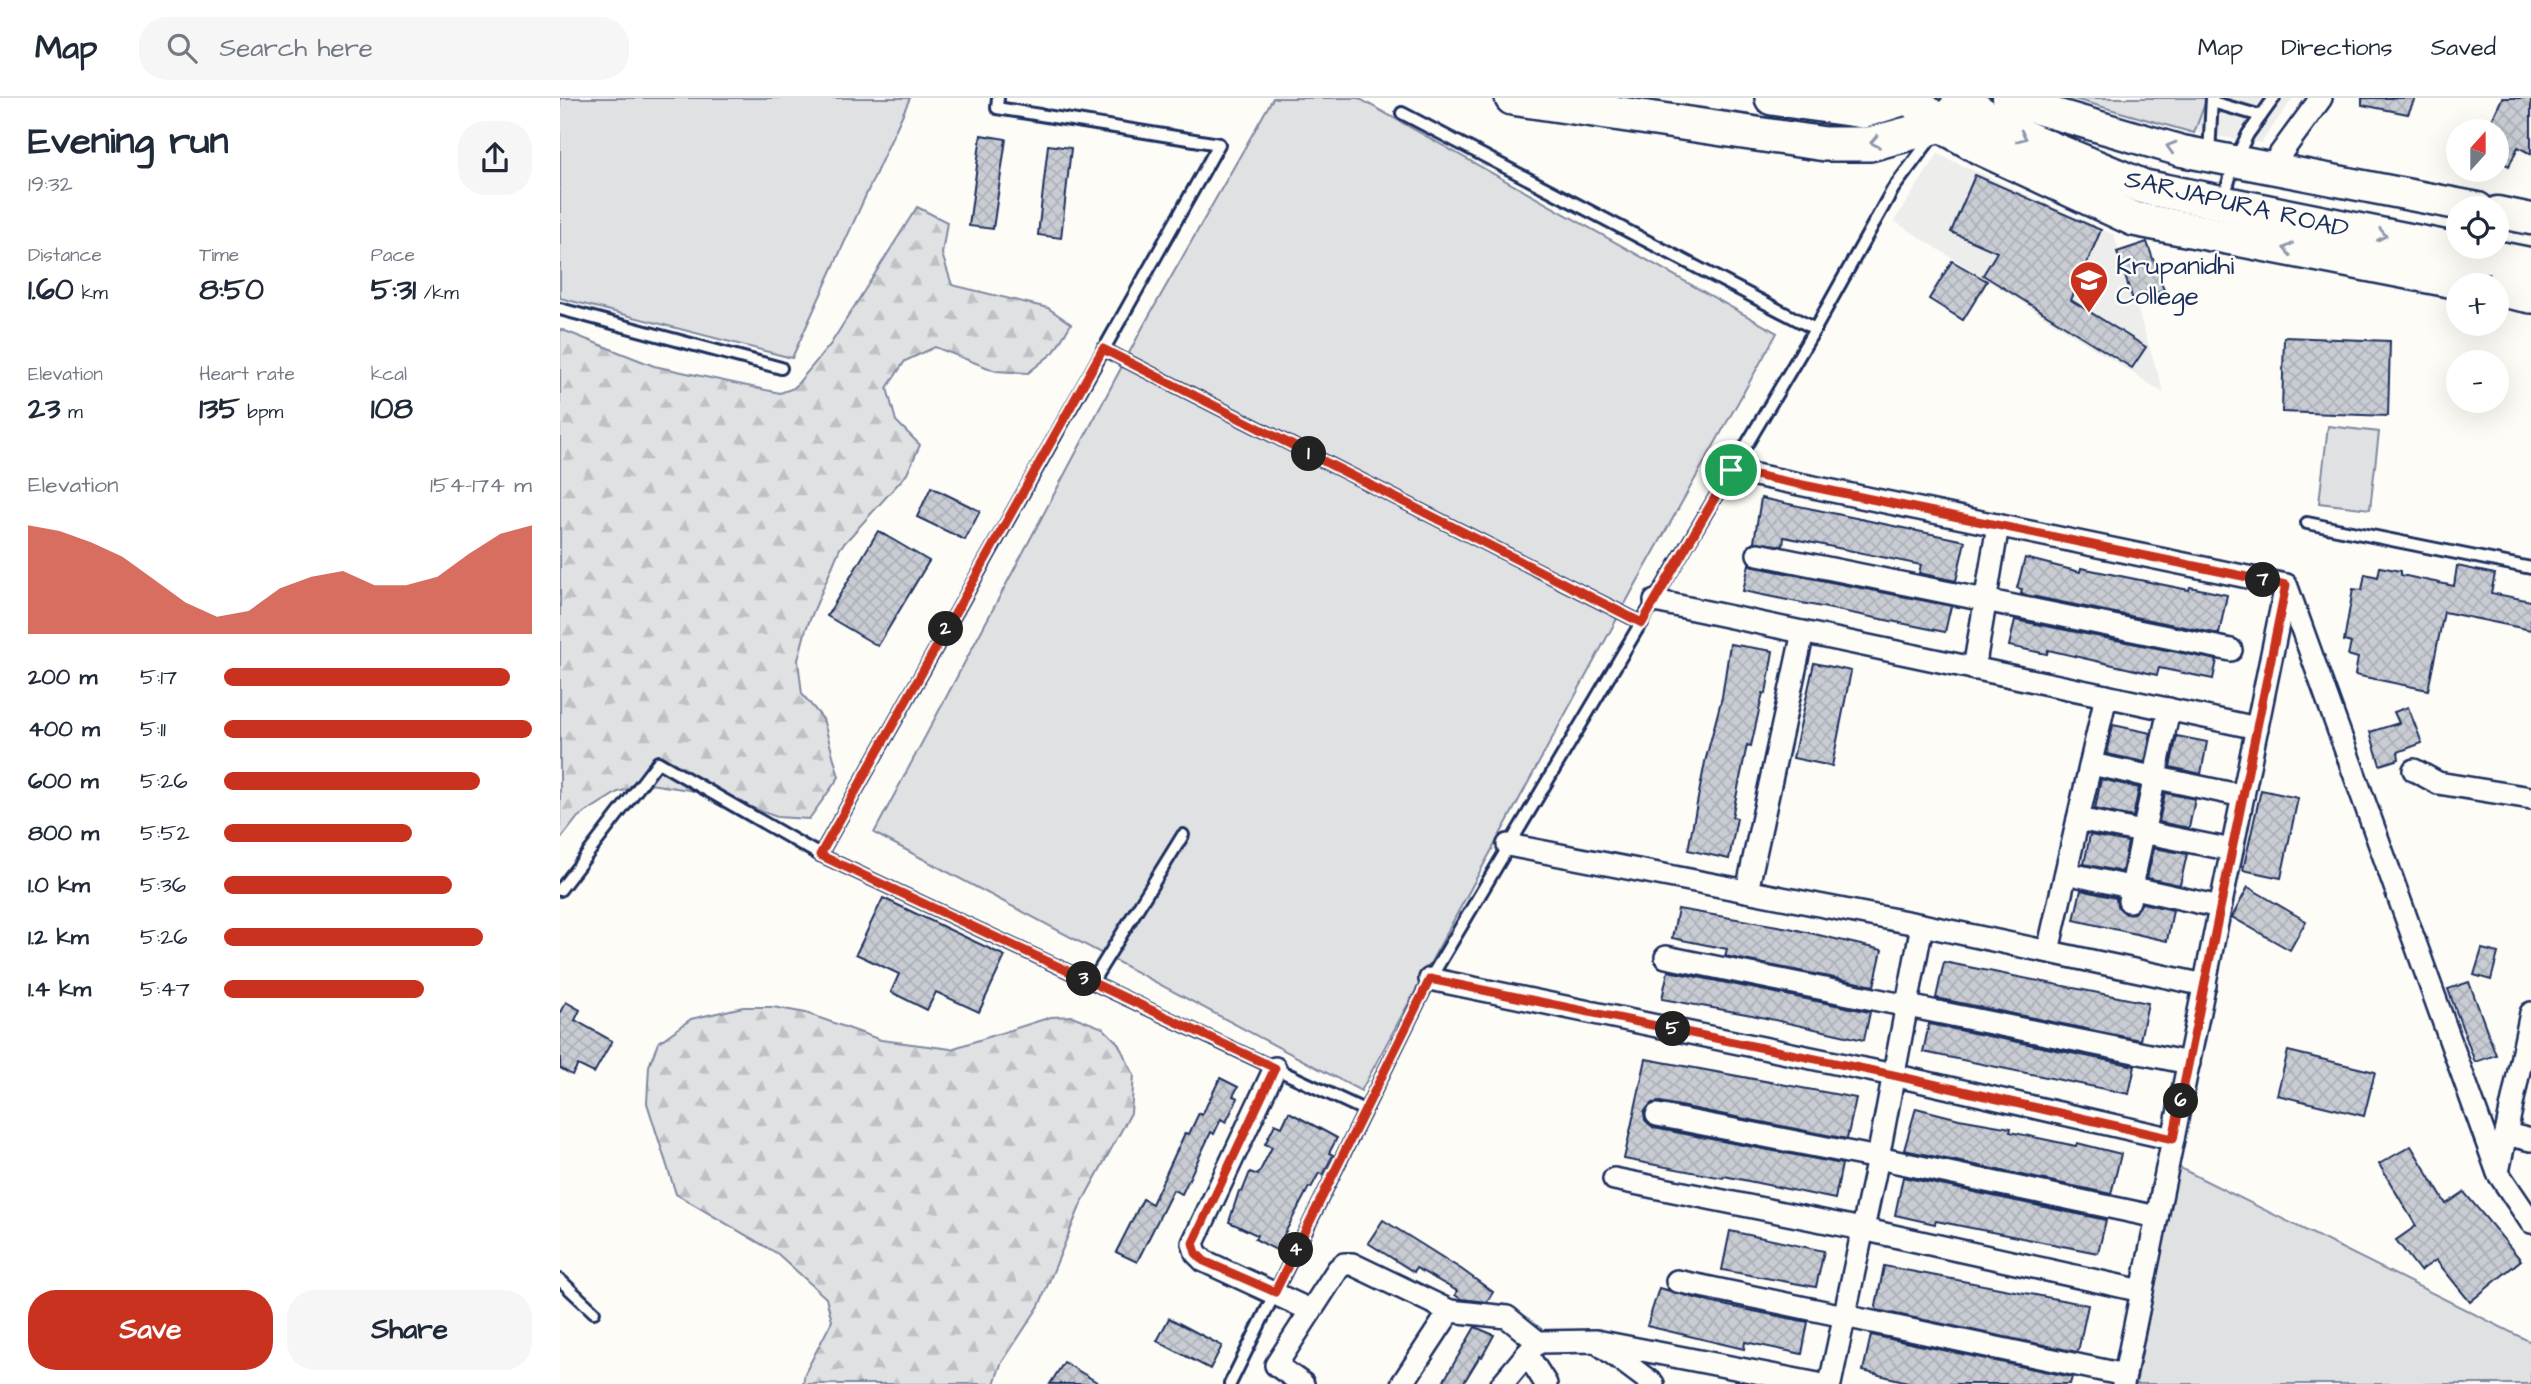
<!DOCTYPE html>
<meta charset="utf-8">
<style>
body{margin:0;font-family:"Architects Daughter",sans-serif;background:#f6f6f7;color:#1f2937;height:100vh;display:flex;flex-direction:column;font-size:26px;white-space:nowrap}
*{box-sizing:border-box;margin:0}
p{font-size:23px;color:#747a83}
.icon{flex:none;width:38px;height:38px;fill:none;stroke:currentColor;stroke-width:2;stroke-linecap:round;stroke-linejoin:round}
.map{position:relative;flex:1;overflow:hidden}
.panel{display:flex;flex-direction:column;background:#fff;width:560px}
.panel>*{flex:none}
.needle{width:46px;rotate:21deg}
.fabs{position:absolute;left:1886px;top:21px;display:grid;gap:14px}
.fabs a{display:grid;place-items:center;width:63px;height:63px;border-radius:50%;background:#fff;box-shadow:0 7px 28px #0002;font-size:35px}
.pin{position:absolute;display:grid;place-items:center;width:60px;height:60px;color:#fff;margin:-30px;border:4px solid #fff;border-radius:50%;box-shadow:0 2px 7px #0007}
.km{position:absolute;width:35px;height:35px;margin:-18px;border-radius:50%;background:#222;color:#fff;font-size:19px;line-height:35px;text-align:center}
.round{display:grid;place-items:center;flex:none;width:74px;height:74px;border-radius:28px;background:#f6f6f7}
.summary{display:flex;align-items:center;justify-content:space-between;height:119px;padding:0 28px}
h1{font-size:38px;font-weight:700;line-height:52px}
.metrics{display:grid;grid-template-columns:repeat(3,1fr);gap:10px;height:119px;padding:7px 28px}
.metrics div{display:grid;align-content:center}
.metrics b{font-size:30px;font-weight:700}
.metrics small{font-size:19px;font-weight:400}
.metrics p{font-size:19px}
.chart{height:196px;padding:14px 28px}
.chart p{display:flex;justify-content:space-between}
.chart svg{width:100%;height:126px;margin-top:7px;fill:#c8321e;opacity:.7}
.primary-button{display:flex;gap:14px;margin-top:auto;padding:14px 28px}
.primary-button a{flex:1;height:80px;border-radius:28px;background:#c8321e;color:#fff;font-size:28px;font-weight:700;line-height:80px;text-align:center}
.primary-button a+a{background:#f6f6f7;color:#1f2937}
ul{padding:0 28px;list-style:none;font-size:23px}
li{display:grid;grid-template-columns:112px 84px 1fr;align-items:center;height:52px}
li i{height:18px;border-radius:9px;background:#c8321e}
header{display:flex;align-items:center;gap:42px;box-sizing:border-box;height:98px;padding:0 35px;background:#fff;border-bottom:2px solid #e0e1e3}
header strong{font-size:33px}
nav{display:flex;gap:38px;margin-inline-start:auto;font-size:24px}
.search{width:490px;height:63px;background:#f6f6f7;display:flex;align-items:center;gap:18px;box-sizing:border-box;padding:0 24px;border-radius:28px;color:#747a83;font-size:26px}
main{display:flex;flex:1;min-height:0}
.map>svg:first-child{display:block}
.built{fill:#edeeec}
.forest{fill:url(#forest-firs);stroke:#7e88a0;stroke-width:2}
.green{fill:#e0e1e3;stroke:#7e88a0;stroke-width:2}
.building{fill:url(#building-cross-hatch);stroke:#1b2f5e;stroke-width:2}
.lines{fill:none;stroke-linecap:round;stroke-linejoin:round}
.lane-casing{stroke:#1b2f5e;stroke-width:16}
.street-casing{stroke:#1b2f5e;stroke-width:26}
.secondary-casing{stroke:#1b2f5e;stroke-width:35}
.primary-casing{stroke:#1b2f5e;stroke-width:38}
.lane{stroke:#fdfcf7;stroke-width:10}
.street{stroke:#fdfcf7;stroke-width:21}
.secondary{stroke:#fdfcf7;stroke-width:30}
.primary{stroke:#fdfcf7;stroke-width:33}
.oneway{stroke:#8c96aa}
.route-casing{stroke:#fff;stroke-width:14}
.route{stroke:#c8321e;stroke-width:9}
.labels{text-anchor:middle;stroke-width:5;stroke-linejoin:round;paint-order:stroke}
.street-label{font-size:26px;fill:#1b2f5e;stroke:#fdfcf7}
.poi-label{font-size:26px;fill:#1b2f5e;stroke:#fdfcf7;text-anchor:start}
</style>
<header>
<strong>Map</strong>
<div class="search"><svg class="icon" aria-label="search" viewBox="0 0 24 24"><circle cx="10" cy="10" r="6"/><path d="M15 15l6 6"/></svg>Search here</div>
<nav><a>Map</a><a>Directions</a><a>Saved</a></nav>
</header>
<main>
<section class="panel">
<div class="summary"><div><h1>Evening run</h1><p>19:32</p></div><a class="round"><svg class="icon" aria-label="share" viewBox="0 0 24 24"><path d="M12 15V3M7 8l5-5 5 5M5 13v7h14v-7"/></svg></a></div>
<div class="metrics">
<div><p>Distance</p><b>1.60<small> km</small></b></div>
<div><p>Time</p><b>8:50</b></div>
<div><p>Pace</p><b>5:31<small> /km</small></b></div>
</div>
<div class="metrics">
<div><p>Elevation</p><b>23<small> m</small></b></div>
<div><p>Heart rate</p><b>135<small> bpm</small></b></div>
<div><p>kcal</p><b>108</b></div>
</div>
<div class="chart"><p><span>Elevation</span>154–174 m</p>
<svg viewBox="0 0 160 44" preserveAspectRatio="none"><path d="M0 44V6L10 8L20 12L30 17L40 25L50 33L60 38L70 36L80 28L90 24L100 22L110 27L120 27L130 24L140 16L150 9L160 6V44z"/></svg>
</div>
<ul>
<li><b>200 m</b>5:17<i style="width:93%"></i></li>
<li><b>400 m</b>5:11<i style="width:100%"></i></li>
<li><b>600 m</b>5:26<i style="width:83%"></i></li>
<li><b>800 m</b>5:52<i style="width:61%"></i></li>
<li><b>1.0 km</b>5:36<i style="width:74%"></i></li>
<li><b>1.2 km</b>5:26<i style="width:84%"></i></li>
<li><b>1.4 km</b>5:47<i style="width:65%"></i></li>
</ul>
<div class="primary-button"><a>Save</a><a>Share</a></div>
</section>
<div class="map">
<svg width="1971" height="1286" viewBox="0 0 1971 1286">
<defs>
<pattern id="forest-firs" width="22" height="20" patternUnits="userSpaceOnUse" patternTransform="scale(1.75)"><rect width="22" height="20" fill="#e0e1e3"/><path d="M5 1l3.5 6h-7zM16 11l3.5 6h-7z" fill="#c0c1c5"/></pattern>
<pattern id="building-cross-hatch" width="8" height="8" patternUnits="userSpaceOnUse" patternTransform="scale(1.75)"><rect width="8" height="8" fill="#c9ccd3"/><path d="M0 0l8 8M0 8l8-8" fill="none" stroke="#acb0b8"/></pattern>
</defs>
<rect width="100%" height="100%" fill="#fdfcf7"/>
<filter id="ink" filterUnits="userSpaceOnUse"><feTurbulence type="fractalNoise" baseFrequency=".0143" numOctaves="2"/><feDisplacementMap in="SourceGraphic" scale="14" xChannelSelector="R" yChannelSelector="G"/><feConvolveMatrix kernelMatrix="1 2 1 2 8 2 1 2 1" color-interpolation-filters="sRGB"/></filter>
<g filter="url(#ink)">
<!-- built -->
<g class="built">
<polygon points="1511,0 1733,0 1701,45 1634,35"/>
<polygon points="1378,56 1554,137 1604,295 1334,123"/>
</g>
<!-- forest -->
<g class="forest">
<polygon points="357,109 387,124 382,156 392,187 488,210 511,226 494,254 468,275 436,273 375,249 345,263 327,290 336,323 360,347 347,376 280,450 246,531 238,562 242,596 263,621 279,679 249,721 217,719 155,696 90,686 58,694 18,719 0,742 0,231 94,268 220,295 234,290 270,247"/>
<polygon points="183,909 213,909 246,915 321,942 391,951 491,919 512,918 543,930 558,945 574,977 571,1015 521,1106 479,1208 441,1266 434,1286 243,1286 245,1275 272,1223 266,1200 218,1156 116,1096 87,1005 89,968 98,945 131,921"/>
</g>
<!-- green -->
<g class="green">
<polygon points="0,0 350,0 232,260 0,200"/>
<polygon points="713,0 798,0 1217,235 1072,493 801,993 314,735 585,225"/>
<polygon points="1511,0 1647,0 1634,35"/>
<polygon points="1768,328 1819,334 1810,411 1759,405"/>
<polygon points="1618,1069 1971,1244 1971,1286 1576,1286"/>
</g>
<!-- building -->
<g class="building">
<polygon points="1802,0 1855,0 1848,16 1802,7"/>
<polygon points="1942,0 1971,0 1971,56 1958,49 1949,68 1937,62 1937,33 1927,33"/>
<polygon points="421,37 446,41 433,131 409,128"/>
<polygon points="488,47 511,50 501,140 478,137"/>
<polygon points="1415,77 1541,132 1511,202 1586,249 1572,270 1423,177 1437,154 1391,134"/>
<polygon points="1587,144 1604,192 1573,202 1557,154"/>
<polygon points="1392,163 1427,183 1403,222 1369,201"/>
<polygon points="1724,239 1830,243 1828,318 1722,314"/>
<polygon points="371,389 420,413 405,442 357,419"/>
<polygon points="1201,400 1405,443 1396,483 1359,475 1361,467 1224,439 1223,448 1194,444"/>
<polygon points="318,433 369,463 318,548 267,518"/>
<polygon points="1465,460 1520,474 1521,470 1629,492 1630,489 1667,497 1659,536 1461,496 1462,491 1457,490"/>
<polygon points="1189,466 1195,469 1391,508 1385,534 1183,493"/>
<polygon points="1897,468 1935,476 1931,495 1971,503 1971,532 1884,514 1868,592 1795,577 1798,560 1788,557 1791,545 1784,543 1793,491 1802,492 1805,476 1818,479 1820,469 1841,473 1841,477 1894,488"/>
<polygon points="1455,522 1657,562 1653,581 1599,570 1597,577 1488,552 1487,556 1449,548"/>
<polygon points="1170,546 1213,553 1206,596 1203,595 1191,648 1187,647 1172,719 1177,720 1169,761 1128,752 1145,664 1162,599"/>
<polygon points="1254,565 1291,573 1272,668 1233,660"/>
<polygon points="1848,609 1862,645 1838,654 1839,661 1820,667 1810,634 1839,625 1834,614"/>
<polygon points="1553,627 1591,635 1585,664 1547,656"/>
<polygon points="1617,638 1647,644 1641,676 1610,669"/>
<polygon points="1541,681 1579,690 1573,719 1535,711"/>
<polygon points="1701,692 1738,700 1721,780 1683,772"/>
<polygon points="1605,695 1635,701 1629,730 1599,724"/>
<polygon points="1530,737 1568,744 1562,774 1524,766"/>
<polygon points="1594,750 1627,756 1620,787 1587,780"/>
<polygon points="1688,789 1746,823 1730,852 1672,819"/>
<polygon points="1521,792 1556,800 1557,808 1566,816 1574,815 1582,805 1613,812 1607,843 1514,822"/>
<polygon points="323,800 445,858 419,914 376,894 367,912 331,894 339,876 296,856"/>
<polygon points="1118,811 1229,830 1322,852 1314,888 1165,858 1167,851 1112,840"/>
<polygon points="1922,851 1938,855 1931,882 1914,877"/>
<polygon points="1384,864 1588,905 1580,942 1376,900"/>
<polygon points="1108,873 1310,914 1304,942 1192,917 1102,901"/>
<polygon points="1909,884 1936,957 1915,964 1888,891"/>
<polygon points="6,904 20,912 15,922 52,943 34,975 18,967 12,977 0,970 0,914"/>
<polygon points="1369,926 1575,968 1569,996 1363,954"/>
<polygon points="1728,953 1815,974 1804,1018 1717,997"/>
<polygon points="1086,961 1296,1000 1287,1041 1100,1004 1092,1005 1084,1014 1085,1022 1094,1030 1282,1066 1275,1101 1164,1078 1163,1080 1064,1061"/>
<polygon points="660,980 678,989 673,998 678,1000 666,1024 661,1021 654,1036 651,1034 622,1096 613,1092 577,1164 556,1154 583,1101 592,1106 625,1035 629,1036 639,1015 642,1017"/>
<polygon points="1356,1010 1399,1021 1451,1030 1450,1034 1516,1048 1517,1045 1561,1056 1551,1096 1344,1052"/>
<polygon points="729,1014 777,1040 769,1055 773,1057 763,1077 759,1075 751,1090 749,1089 716,1152 695,1141 697,1137 669,1124 679,1093 682,1094 690,1074 698,1077 712,1049 705,1046 715,1026 722,1029"/>
<polygon points="1851,1048 1886,1106 1904,1094 1961,1162 1910,1204 1876,1162 1860,1173 1836,1142 1856,1128 1819,1066"/>
<polygon points="1343,1079 1546,1122 1538,1155 1376,1123 1375,1126 1335,1117"/>
<polygon points="823,1122 901,1171 933,1194 927,1204 901,1201 895,1197 897,1193 856,1170 854,1174 808,1145"/>
<polygon points="1170,1133 1264,1153 1256,1189 1162,1172"/>
<polygon points="1324,1168 1528,1207 1519,1249 1517,1254 1317,1212 1316,1208"/>
<polygon points="1099,1190 1153,1205 1248,1224 1242,1256 1185,1244 1184,1251 1087,1228"/>
<polygon points="609,1220 662,1248 650,1271 597,1243"/>
<polygon points="915,1229 934,1237 922,1259 920,1258 903,1286 882,1286"/>
<polygon points="1311,1237 1512,1279 1510,1286 1356,1286 1303,1273"/>
<polygon points="504,1264 540,1286 490,1286"/>
</g>
<g class="lines">
<!-- lane casing -->
<g class="lane-casing">
<g id="lane">
<polyline points="1652,4 1701,18"/>
<polyline points="842,15 1255,231"/>
<polyline points="1649,57 1652,0"/>
<polyline points="1663,103 1675,62 1688,36 1714,0"/>
<polyline points="0,211 221,270"/>
<polyline points="543,251 1082,525"/>
<polyline points="1747,425 1971,470"/>
<polyline points="260,757 659,46 437,10 438,0"/>
<polyline points="0,792 98,664 260,757 804,1012"/>
<polyline points="532,884 623,737"/>
<polyline points="0,1182 34,1214"/>
<polyline points="670,1286 870,881 1255,231 1333,91 1372,39"/>
</g>
</g>
<!-- street casing -->
<g class="street-casing">
<g id="street">
<polyline points="1710,70 1761,0"/>
<polyline points="1171,372 1726,487"/>
<polyline points="1198,456 1671,552"/>
<polyline points="1727,489 1938,1075 1971,1124"/>
<polyline points="1095,503 1697,630"/>
<polyline points="1414,571 1438,427"/>
<polyline points="1531,666 1683,698"/>
<polyline points="1854,672 1878,685 1971,700"/>
<polyline points="1518,721 1672,752"/>
<polyline points="948,747 1362,827 1645,887"/>
<polyline points="1506,775 1660,809"/>
<polyline points="1187,793 1243,534"/>
<polyline points="1569,803 1609,611"/>
<polyline points="1488,853 1546,598"/>
<polyline points="1106,859 1629,965"/>
<polyline points="870,881 1333,977 1613,1041"/>
<polyline points="715,970 633,1145 636,1155 644,1163 750,1212"/>
<polyline points="1097,1017 1318,1060 1597,1119"/>
<polyline points="1946,1036 1971,1042"/>
<polyline points="1938,1074 1971,915"/>
<polyline points="1054,1081 1302,1131 1582,1193"/>
<polyline points="1117,1183 1565,1277"/>
<polyline points="890,1213 947,1219 978,1244 1036,1243 1258,1286"/>
<polyline points="978,1244 967,1256 986,1286"/>
<polyline points="1041,1247 1093,1286"/>
<polyline points="743,1286 716,1267 778,1171 784,1166 792,1166 890,1213 842,1286"/>
<polyline points="942,1286 967,1256"/>
<polyline points="1270,1286 1318,1060 1362,827"/>
<polyline points="1563,1286 1726,487"/>
</g>
</g>
<!-- secondary casing -->
<g class="secondary-casing">
<g id="secondary">
<polyline points="1448,0 1454,4 1622,53 1918,110"/>
<polyline points="1937,114 1971,121"/>
</g>
</g>
<!-- primary casing -->
<g class="primary-casing">
<g id="primary">
<polyline points="952,0 1265,46 1310,46 1381,27 1393,14"/>
<polyline points="1212,0 1303,13 1345,0"/>
<polyline points="1350,0 1381,27 1421,50 1574,121 1915,187"/>
<polyline points="1399,0 1444,31 1584,89 1971,167"/>
<polyline points="1937,191 1971,198"/>
</g>
</g>
<!-- lane -->
<use href="#lane" class="lane"/>
<!-- street -->
<use href="#street" class="street"/>
<!-- secondary -->
<use href="#secondary" class="secondary"/>
<!-- primary -->
<use href="#primary" class="primary"/>
</g>
<!-- one-way arrows -->
<defs><path id="oneway-chevron" d="M-2-3.5L2.5 0L-2 3.5" fill="none" stroke-width="1.6" stroke-linecap="round" stroke-linejoin="round" transform="scale(1.75)"/></defs>
<g class="oneway">
<use href="#oneway-chevron" transform="translate(1462 39) rotate(23)"/>
<use href="#oneway-chevron" transform="translate(1315 44) rotate(169)"/>
<use href="#oneway-chevron" transform="translate(1611 49) rotate(-164)"/>
<use href="#oneway-chevron" transform="translate(1822 137) rotate(11)"/>
<use href="#oneway-chevron" transform="translate(1728 151) rotate(-169)"/>
</g>
</g>
<g class="lines" filter="url(#ink)">
<!-- route casing -->
<g class="route-casing">
<polygon id="route" points="543,251 1082,525 1171,372 1726,487 1613,1041 1333,977 870,881 715,1194 644,1163 636,1155 633,1145 715,970 260,757"/>
</g>
<!-- route -->
<use href="#route" class="route"/>
</g>
<!-- icons -->
<defs>
<g id="university-pin" transform="scale(2.0125)"><path d="M0 17L-7.5 6A9.5 9.5 0 1 1 7.5 6Z" fill="#c8321e" stroke="#fdfcf7"/><path d="M0-5L7-2L0 1L-7-2ZM-4 1L0 2.5L4 1V4Q0 6-4 4Z" fill="#fff"/></g>
</defs>
<g fill-rule="evenodd">
<use href="#university-pin" x="1529" y="182"/>
</g>
<g class="labels">
<!-- street labels -->
<g class="street-label">
<text transform="translate(1677 105) rotate(13)" y="9">SARJAPURA ROAD</text>
</g>
<!-- poi labels -->
<g class="poi-label">
<text x="1556" y="176">Krupanidhi<tspan x="1556" dy="30">College</tspan></text>
</g>
</g>
</svg>
<div class="fabs">
<a><svg class="needle" viewBox="-14 -14 28 28"><path d="M0-13l5 13h-10z" fill="#e53935"/><path d="M0 13l5-13h-10z" fill="#747a83"/></svg></a>
<a><svg class="icon" aria-label="locate" viewBox="0 0 24 24"><circle cx="12" cy="12" r="6"/><path d="M12 2v4M12 18v4M2 12h4M18 12h4"/></svg></a>
<a>+</a>
<a>−</a>
</div>
<div class="pin" style="left:1171px;top:372px;background:#1e9e55"><svg class="icon" aria-label="arrive" viewBox="0 0 24 24"><path d="M6 21V4h12l-3 4 3 4H6"/></svg></div>
<b class="km" style="left:749px;top:356px">1</b>
<b class="km" style="left:386px;top:531px">2</b>
<b class="km" style="left:524px;top:881px">3</b>
<b class="km" style="left:736px;top:1152px">4</b>
<b class="km" style="left:1113px;top:931px">5</b>
<b class="km" style="left:1621px;top:1003px">6</b>
<b class="km" style="left:1703px;top:482px">7</b>
</div>
</main>
